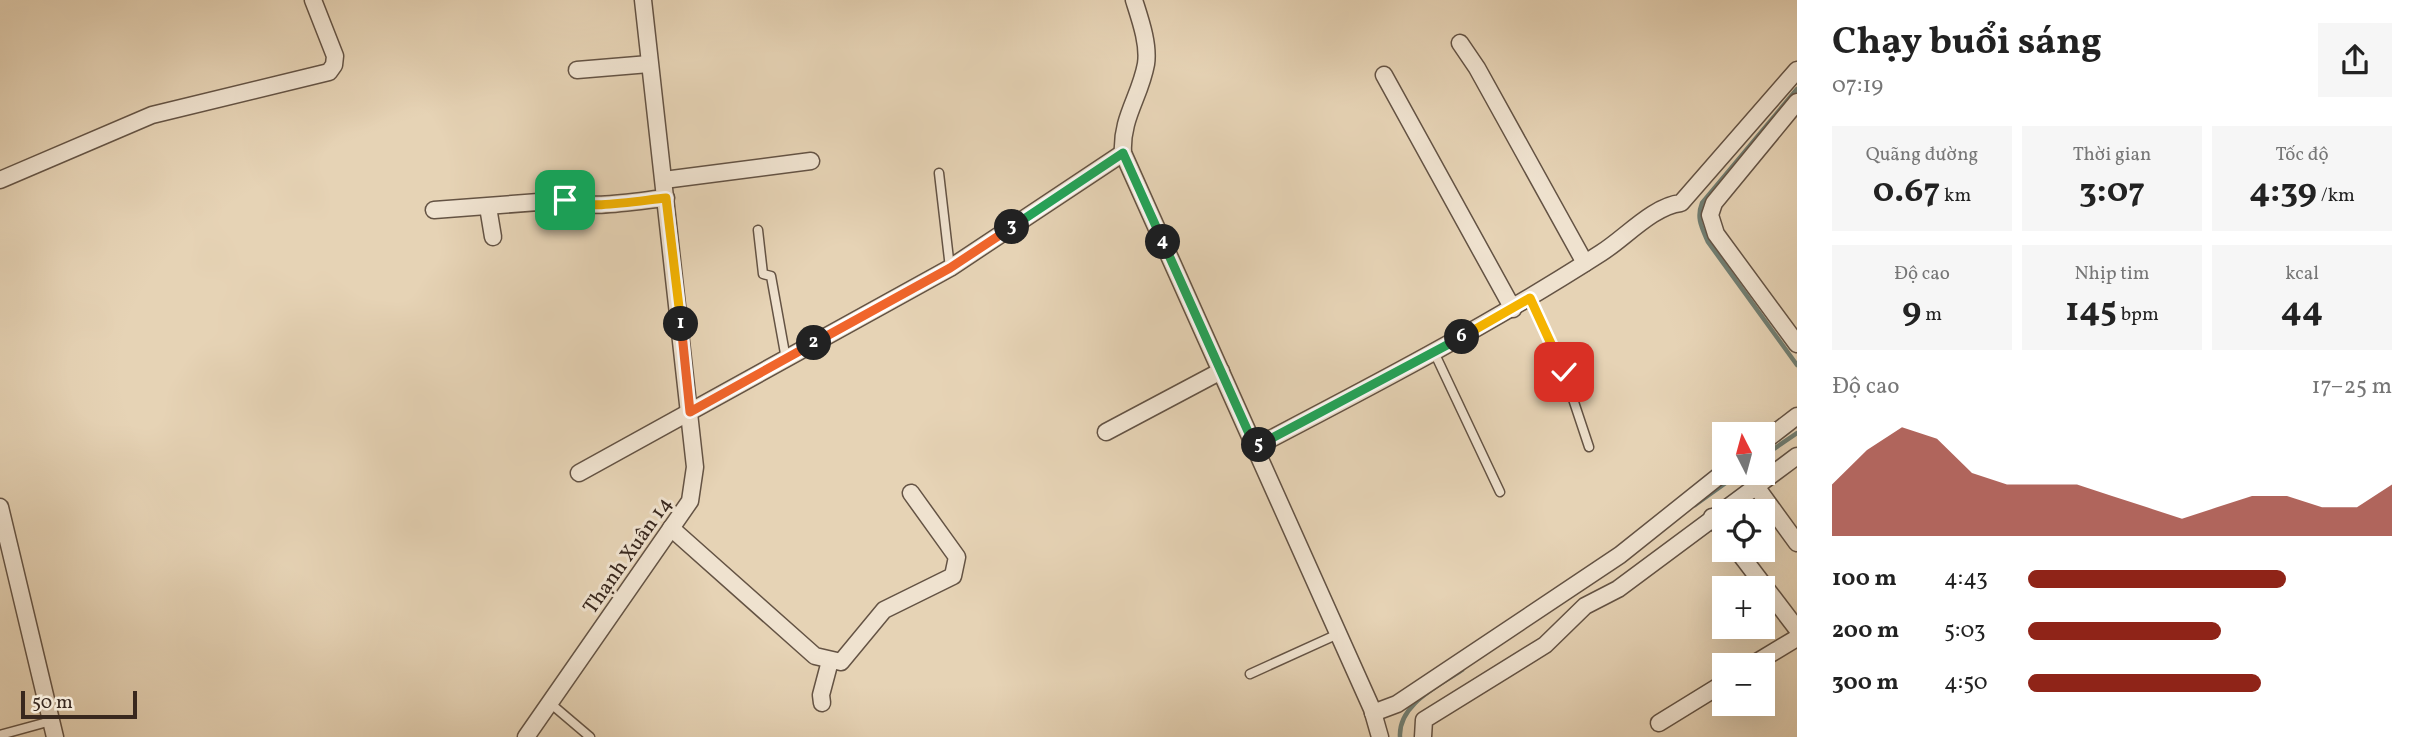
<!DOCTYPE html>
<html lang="vi">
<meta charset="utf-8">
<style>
body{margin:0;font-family:Vollkorn,serif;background:#f6f6f6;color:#222;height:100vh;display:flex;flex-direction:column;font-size:26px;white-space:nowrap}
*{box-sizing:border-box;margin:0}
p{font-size:23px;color:#767676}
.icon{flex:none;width:38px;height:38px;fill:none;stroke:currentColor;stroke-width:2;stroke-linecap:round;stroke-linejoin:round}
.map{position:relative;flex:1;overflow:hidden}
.panel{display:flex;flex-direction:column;background:#fff;width:630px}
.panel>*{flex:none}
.needle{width:46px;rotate:354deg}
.controls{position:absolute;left:1712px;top:422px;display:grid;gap:14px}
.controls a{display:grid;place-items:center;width:63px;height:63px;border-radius:0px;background:#fff;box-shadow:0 7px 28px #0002;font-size:35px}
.scale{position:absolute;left:21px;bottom:18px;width:116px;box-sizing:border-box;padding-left:7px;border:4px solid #39281e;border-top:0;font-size:19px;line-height:24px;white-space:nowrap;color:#39281e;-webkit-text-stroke:5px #efe2cf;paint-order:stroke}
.pin{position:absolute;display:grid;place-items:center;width:60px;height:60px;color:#fff;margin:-30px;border-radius:14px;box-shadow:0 4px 10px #0006}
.km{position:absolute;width:35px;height:35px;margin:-18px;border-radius:50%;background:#222;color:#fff;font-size:19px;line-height:35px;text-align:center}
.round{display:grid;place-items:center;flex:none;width:74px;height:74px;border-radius:0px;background:#f6f6f6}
.head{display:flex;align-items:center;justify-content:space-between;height:119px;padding:0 35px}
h1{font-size:38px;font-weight:700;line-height:52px}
.metrics{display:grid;grid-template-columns:repeat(3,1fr);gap:10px;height:119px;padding:7px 35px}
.metrics div{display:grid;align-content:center;border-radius:0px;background:#f6f6f6;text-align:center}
.metrics b{font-size:35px;font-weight:700}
.metrics small{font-size:19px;font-weight:400}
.metrics p{font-size:19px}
.chart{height:196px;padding:14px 35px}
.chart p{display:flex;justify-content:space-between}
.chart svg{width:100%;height:126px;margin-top:7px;fill:#8f2418;opacity:.7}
ul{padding:0 35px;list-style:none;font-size:23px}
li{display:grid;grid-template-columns:112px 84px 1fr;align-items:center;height:52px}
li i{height:18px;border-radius:9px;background:#8f2418}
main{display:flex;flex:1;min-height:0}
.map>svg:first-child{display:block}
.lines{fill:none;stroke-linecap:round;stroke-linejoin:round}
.stream{stroke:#717e72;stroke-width:4.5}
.lane-casing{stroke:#645344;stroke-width:11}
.street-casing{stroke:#645344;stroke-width:19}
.lane{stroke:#efe2cf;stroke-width:8}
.street{stroke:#efe2cf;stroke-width:16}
.split-1-casing{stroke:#fff;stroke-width:14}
.split-2-casing{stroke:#fff;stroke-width:14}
.split-3-casing{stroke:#fff;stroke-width:14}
.split-4-casing{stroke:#fff;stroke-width:14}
.split-5-casing{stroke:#fff;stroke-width:14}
.split-6-casing{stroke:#fff;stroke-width:14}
.split-7-casing{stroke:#fff;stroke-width:14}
.split-1{stroke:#f5b400;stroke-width:9}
.split-2{stroke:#f0652b;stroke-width:9}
.split-3{stroke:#f0652b;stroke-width:9}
.split-4{stroke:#22a559;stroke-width:9}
.split-5{stroke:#22a559;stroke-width:9}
.split-6{stroke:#22a559;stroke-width:9}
.split-7{stroke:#f5b400;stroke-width:9}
.labels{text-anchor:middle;stroke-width:6;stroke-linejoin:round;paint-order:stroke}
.street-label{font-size:21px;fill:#39281e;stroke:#efe2cf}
</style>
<main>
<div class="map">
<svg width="1797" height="737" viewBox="0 0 1797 737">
<rect width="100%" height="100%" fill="#e6d3b5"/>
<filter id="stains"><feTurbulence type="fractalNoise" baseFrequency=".00286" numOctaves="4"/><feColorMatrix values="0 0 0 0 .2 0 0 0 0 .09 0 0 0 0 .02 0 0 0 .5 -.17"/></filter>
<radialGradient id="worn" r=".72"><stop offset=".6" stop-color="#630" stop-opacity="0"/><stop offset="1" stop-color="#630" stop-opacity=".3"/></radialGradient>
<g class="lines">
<!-- stream -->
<g class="stream">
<path d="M 1797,89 L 1702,203 C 1696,218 1702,228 1708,242 L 1797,365"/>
<polyline points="1762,457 1797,433"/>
<polyline points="1695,505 1741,472"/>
<path d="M 1400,737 C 1398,704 1439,686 1462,670"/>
</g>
<!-- lane casing -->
<g class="lane-casing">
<g id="lane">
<polyline points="939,173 950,268"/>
<polyline points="758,230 763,274 771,276 786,359"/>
<polyline points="1530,298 1564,372 1589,447"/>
<polyline points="1434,352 1500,492"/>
<polyline points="1250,674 1338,634"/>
<polyline points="550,703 590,737"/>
<polyline points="0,735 51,721"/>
</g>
</g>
<!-- street casing -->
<g class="street-casing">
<g id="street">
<path d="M 1134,0 C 1140,19 1149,44 1146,64 C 1140,97 1121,118 1123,153 L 1372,709 L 1380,737"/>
<polyline points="1460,43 1477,68 1585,263"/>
<polyline points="577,70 649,64"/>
<polyline points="1384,75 1513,309"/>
<polyline points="1797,102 1714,203 1710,215 1716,234 1797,344"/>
<polyline points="0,180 152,115 329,72 334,65 335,56 313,0"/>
<polyline points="664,180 811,161"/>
<polyline points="488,207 493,237"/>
<path d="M 434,210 L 565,200 C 583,211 643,200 666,198"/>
<polyline points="1106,432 1221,371"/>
<polyline points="1762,443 1797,416"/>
<path d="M 1255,447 C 1372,386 1489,325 1601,253 C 1625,238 1653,206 1681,203 L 1797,70"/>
<polyline points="579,473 950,268 1123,153"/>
<polyline points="1755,485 1797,543"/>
<polyline points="0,507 55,737"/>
<polyline points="1712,517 1724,532"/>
<polyline points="671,528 815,656 841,662 884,610 953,576 957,557 911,493"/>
<polyline points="1737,550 1797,629"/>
<polyline points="1752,665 1797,638"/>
<polyline points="822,703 821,695 830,661"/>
<polyline points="1373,713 1397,704 1620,555 1724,472"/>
<polyline points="1659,723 1724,683"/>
<polyline points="526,737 690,501 695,467 643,0"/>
<polyline points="1423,737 1424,720 1545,645 1585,606 1618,589 1797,456"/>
</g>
</g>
<!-- lane -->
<use href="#lane" class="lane"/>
<!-- street -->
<use href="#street" class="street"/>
</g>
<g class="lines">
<!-- split-1 casing -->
<g class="split-1-casing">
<path id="split-1" d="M 565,200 C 583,211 643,200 666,198 L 681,324"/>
</g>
<!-- split-2 casing -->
<g class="split-2-casing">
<polyline id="split-2" points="681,324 690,412 814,343"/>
</g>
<!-- split-3 casing -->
<g class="split-3-casing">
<polyline id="split-3" points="814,343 950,268 1012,227"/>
</g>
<!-- split-4 casing -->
<g class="split-4-casing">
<polyline id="split-4" points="1012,227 1123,153 1163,242"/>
</g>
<!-- split-5 casing -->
<g class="split-5-casing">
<polyline id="split-5" points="1163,242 1255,447 1259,445"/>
</g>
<!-- split-6 casing -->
<g class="split-6-casing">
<polyline id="split-6" points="1259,445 1462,337"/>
</g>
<!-- split-7 casing -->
<g class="split-7-casing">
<polyline id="split-7" points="1462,337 1530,298 1564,372"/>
</g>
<!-- split-1 -->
<use href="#split-1" class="split-1"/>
<!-- split-2 -->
<use href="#split-2" class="split-2"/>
<!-- split-3 -->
<use href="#split-3" class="split-3"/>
<!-- split-4 -->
<use href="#split-4" class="split-4"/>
<!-- split-5 -->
<use href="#split-5" class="split-5"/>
<!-- split-6 -->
<use href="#split-6" class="split-6"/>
<!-- split-7 -->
<use href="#split-7" class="split-7"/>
</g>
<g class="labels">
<!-- street labels -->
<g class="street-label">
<text transform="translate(627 555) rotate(-55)" y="7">Thạnh Xuân 14</text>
</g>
</g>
<rect width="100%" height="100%" filter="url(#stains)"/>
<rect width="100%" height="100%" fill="url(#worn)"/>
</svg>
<div class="controls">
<a><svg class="needle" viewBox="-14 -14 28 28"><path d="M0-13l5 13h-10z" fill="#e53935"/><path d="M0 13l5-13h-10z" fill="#767676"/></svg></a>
<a><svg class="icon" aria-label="locate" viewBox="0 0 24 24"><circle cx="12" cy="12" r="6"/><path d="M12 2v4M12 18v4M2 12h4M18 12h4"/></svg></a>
<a>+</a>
<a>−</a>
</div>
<div class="scale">50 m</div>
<div class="pin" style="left:565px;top:200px;background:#1e9e55"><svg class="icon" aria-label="arrive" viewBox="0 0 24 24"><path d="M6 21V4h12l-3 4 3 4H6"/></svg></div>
<div class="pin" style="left:1564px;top:372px;background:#d93025"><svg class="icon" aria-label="check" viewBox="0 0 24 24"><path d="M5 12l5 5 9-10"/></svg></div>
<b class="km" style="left:681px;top:324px">1</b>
<b class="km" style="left:814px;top:343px">2</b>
<b class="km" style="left:1012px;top:227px">3</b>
<b class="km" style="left:1163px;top:242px">4</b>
<b class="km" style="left:1259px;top:445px">5</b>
<b class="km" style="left:1462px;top:337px">6</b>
</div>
<section class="panel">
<div class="head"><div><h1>Chạy buổi sáng</h1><p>07:19</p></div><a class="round"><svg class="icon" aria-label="share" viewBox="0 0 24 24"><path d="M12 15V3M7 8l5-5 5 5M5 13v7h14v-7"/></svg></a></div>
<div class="metrics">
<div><p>Quãng đường</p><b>0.67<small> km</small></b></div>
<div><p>Thời gian</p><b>3:07</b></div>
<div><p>Tốc độ</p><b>4:39<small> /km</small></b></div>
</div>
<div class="metrics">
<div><p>Độ cao</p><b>9<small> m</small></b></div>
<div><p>Nhịp tim</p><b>145<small> bpm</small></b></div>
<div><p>kcal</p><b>44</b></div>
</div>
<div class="chart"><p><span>Độ cao</span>17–25 m</p>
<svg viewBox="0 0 160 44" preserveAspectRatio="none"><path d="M0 44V26L10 14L20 6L30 10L40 22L50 26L60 26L70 26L80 30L90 34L100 38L110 34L120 30L130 30L140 34L150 34L160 26V44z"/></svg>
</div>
<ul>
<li><b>100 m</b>4:43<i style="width:71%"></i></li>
<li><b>200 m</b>5:03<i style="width:53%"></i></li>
<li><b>300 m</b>4:50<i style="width:64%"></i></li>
</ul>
</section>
</main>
